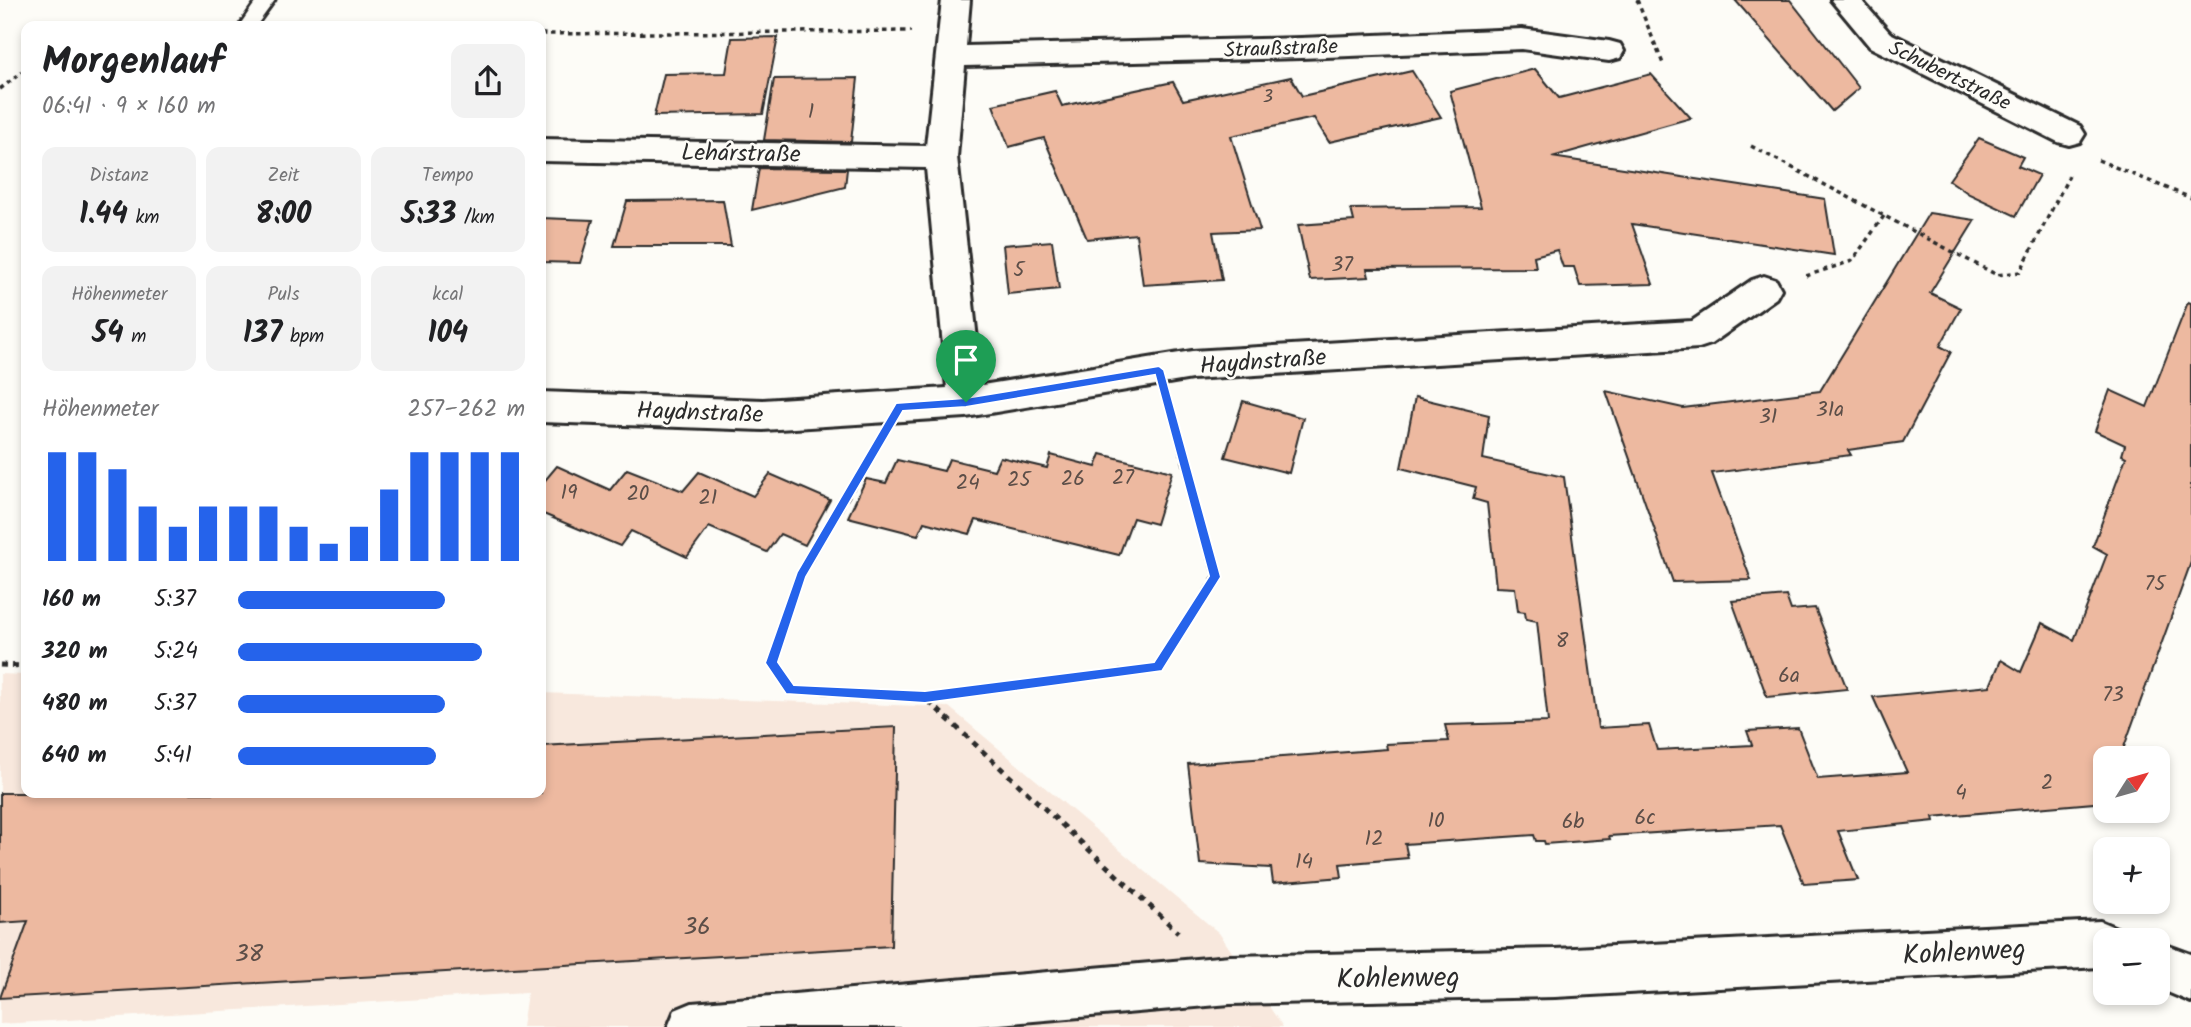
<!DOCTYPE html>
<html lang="de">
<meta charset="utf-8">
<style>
body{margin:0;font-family:Kalam,sans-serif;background:#f2f2f2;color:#202124;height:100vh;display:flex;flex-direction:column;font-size:26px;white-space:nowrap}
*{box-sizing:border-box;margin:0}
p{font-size:23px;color:#757577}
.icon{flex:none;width:38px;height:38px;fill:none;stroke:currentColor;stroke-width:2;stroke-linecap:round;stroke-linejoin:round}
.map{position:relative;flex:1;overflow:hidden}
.side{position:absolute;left:21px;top:21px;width:525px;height:777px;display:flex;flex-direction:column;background:#fff;border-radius:14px;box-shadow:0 4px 10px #0003}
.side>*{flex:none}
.needle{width:46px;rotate:53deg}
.buttons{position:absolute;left:2093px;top:746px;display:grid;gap:14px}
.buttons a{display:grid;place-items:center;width:77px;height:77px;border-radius:14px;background:#fff;box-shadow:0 4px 10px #0003;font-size:35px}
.pin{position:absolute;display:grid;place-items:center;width:60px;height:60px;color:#fff;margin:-72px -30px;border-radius:50% 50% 50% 0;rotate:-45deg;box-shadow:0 0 7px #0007}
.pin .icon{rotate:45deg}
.round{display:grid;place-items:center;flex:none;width:74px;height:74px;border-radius:14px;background:#f2f2f2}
.summary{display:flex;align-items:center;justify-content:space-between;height:119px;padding:0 21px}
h1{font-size:38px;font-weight:700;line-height:52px}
.metrics{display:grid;grid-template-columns:repeat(3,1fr);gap:10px;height:119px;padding:7px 21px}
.metrics div{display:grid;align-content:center;border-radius:14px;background:#f2f2f2;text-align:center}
.metrics b{font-size:30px;font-weight:700}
.metrics small{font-size:19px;font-weight:400}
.metrics p{font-size:19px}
.chart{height:196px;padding:14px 21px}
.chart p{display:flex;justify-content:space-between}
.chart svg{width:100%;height:126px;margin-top:7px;stroke:#2563eb;stroke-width:6}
ul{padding:0 21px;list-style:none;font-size:23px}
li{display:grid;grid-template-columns:112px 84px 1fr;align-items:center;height:52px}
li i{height:18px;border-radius:9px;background:#2563eb}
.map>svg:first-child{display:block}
.built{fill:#f8e8dd}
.building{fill:#edb9a0;stroke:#2b2b2b;stroke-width:2}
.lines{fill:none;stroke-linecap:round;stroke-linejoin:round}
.lane-casing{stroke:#2b2b2b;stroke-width:5}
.street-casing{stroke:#2b2b2b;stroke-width:6}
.path-far1{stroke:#2b2b2b;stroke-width:3.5;stroke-dasharray:4.5 4.5;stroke-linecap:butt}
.path{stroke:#2b2b2b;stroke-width:5;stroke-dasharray:6 6;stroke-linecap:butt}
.lane{fill:#fdfcf7;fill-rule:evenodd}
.street{fill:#fdfcf7;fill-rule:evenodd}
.route{fill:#2563eb;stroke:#fff;stroke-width:2;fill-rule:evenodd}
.labels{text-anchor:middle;stroke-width:5;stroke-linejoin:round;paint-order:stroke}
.far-number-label{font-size:18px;fill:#5c4e48}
.far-street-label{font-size:21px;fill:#2b2b2b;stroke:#fdfcf7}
.number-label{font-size:21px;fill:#5c4e48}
.street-label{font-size:24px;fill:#2b2b2b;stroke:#fdfcf7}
.near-number-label{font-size:24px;fill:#5c4e48}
.near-street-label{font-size:28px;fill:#2b2b2b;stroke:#fdfcf7}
</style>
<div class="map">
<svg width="2191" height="1027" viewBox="0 0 2191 1027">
<rect width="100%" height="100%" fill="#fdfcf7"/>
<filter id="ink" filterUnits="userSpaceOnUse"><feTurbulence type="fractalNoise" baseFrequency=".0143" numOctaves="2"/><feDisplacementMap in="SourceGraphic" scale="14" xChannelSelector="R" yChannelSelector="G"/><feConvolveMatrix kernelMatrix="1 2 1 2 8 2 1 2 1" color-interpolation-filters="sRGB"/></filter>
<g filter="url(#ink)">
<!-- built -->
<polygon class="built" points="0,674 26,675 26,793 541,793 541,693 949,707 1219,933 1283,1027 522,1027 527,993 0,1024"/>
<!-- building -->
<g class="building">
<polygon points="1735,0 1790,0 1859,88 1832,111"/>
<polygon points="778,37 763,114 654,116 664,74 726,73 732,38"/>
<polygon points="1535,69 1559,98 1651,74 1691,118 1552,157 1825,199 1834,255 1632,224 1653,284 1580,286 1574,267 1563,267 1557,250 1534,256 1536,268 1367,269 1369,277 1310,280 1298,225 1354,221 1351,209 1481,207 1450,91"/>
<polygon points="1412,71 1441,117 1329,142 1314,118 1231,136 1260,230 1213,232 1222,280 1143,285 1136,234 1087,239 1044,138 1009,147 993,105 1055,91 1062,106 1173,82 1183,100 1291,77 1302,96"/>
<polygon points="858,78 851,142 764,140 774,79"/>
<polygon points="1979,138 2023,157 2018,166 2039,175 2016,216 1969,194 1949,180"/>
<polygon points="759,168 847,169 845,187 752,210"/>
<polygon points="723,200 731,246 614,246 627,201"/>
<polygon points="1929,213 1975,220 1930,293 1961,308 1940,346 1951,352 1903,442 1848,450 1851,455 1712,473 1751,580 1673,582 1606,391 1683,408 1820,391"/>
<polygon points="541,218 593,220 580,263 541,262"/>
<polygon points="1052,241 1059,289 1008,294 1003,245"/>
<polygon points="2188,302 2191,303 2191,562 2120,758 2105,758 2105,802 1933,817 1934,821 1838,831 1858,880 1804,884 1780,825 1609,836 1610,839 1545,844 1544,841 1536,841 1534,835 1405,844 1408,858 1340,864 1342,877 1273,883 1271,868 1200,864 1188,764 1387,749 1386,744 1449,741 1445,725 1548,722 1537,621 1526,619 1525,612 1518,611 1515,588 1496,587 1487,503 1473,499 1476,487 1401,468 1415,397 1489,415 1483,459 1564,477 1598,728 1649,725 1657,750 1752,745 1747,731 1798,728 1818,779 1907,772 1873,697 1990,686 2001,660 2021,672 2042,623 2074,640 2107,554 2093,546 2126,457 2122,455 2125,445 2095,431 2110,390 2147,407"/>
<polygon points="1243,401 1303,418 1289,473 1225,457"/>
<polygon points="1101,454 1172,472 1156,524 1133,518 1119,555 976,520 970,534 924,522 918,535 848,517 866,479 886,483 897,460 944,471 949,459 994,470 1000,457 1047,468 1051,455 1096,467"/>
<polygon points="557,466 610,490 627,469 683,491 699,472 753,496 770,474 830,500 805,545 780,534 767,552 709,527 687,557 631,531 620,546 541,513 541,485"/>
<polygon points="1786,596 1791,610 1815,608 1847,689 1767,697 1732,601"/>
<polygon points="896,727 891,946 0,998 28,921 0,923 0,793 541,793 541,746"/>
</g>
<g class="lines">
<!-- lane casing -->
<g class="lane-casing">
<polygon id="lane" points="257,0 275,0 256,26 239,26"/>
</g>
<!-- street casing -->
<g class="street-casing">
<g id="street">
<polygon points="942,0 970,0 966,46 1301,38 1522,29 1609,41 1620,44 1624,51 1620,58 1609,61 1522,49 1301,58 965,66 957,157 982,385 1192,351 1692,321 1752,280 1764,276 1776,280 1781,289 1776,298 1711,344 1699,348 1192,379 966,417 763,430 541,422 541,392 763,400 947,388 926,168 541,161 541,139 926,146"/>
<polygon points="1831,0 1861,0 1890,33 2080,126 2085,134 2080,142 2069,145 2058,142 1870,47"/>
<polygon points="2100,921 2121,930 2126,940 2105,940 2105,969 2100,967 1555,997 1230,1004 965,1027 668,1027 675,1010 692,1003 1230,956 1555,949"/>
<polygon points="2158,942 2191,954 2191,1002 2158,988"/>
</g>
</g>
<!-- path-far1 -->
<g class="path-far1">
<polyline points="1637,0 1664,66"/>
<polyline points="541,34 911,31"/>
<polyline points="0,89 26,69"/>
<polyline points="1751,146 1997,275 2020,272 2071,172"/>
<polyline points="2098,160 2191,198"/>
<polyline points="1806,276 1852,261 1884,216"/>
<polyline points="1170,411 1180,449"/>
</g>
<!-- path -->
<g class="path">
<polyline points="873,453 801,576 771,663 791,690 924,697 1178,932"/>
<polyline points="0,665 26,666"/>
<polyline points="925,697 1157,667 1215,577 1180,447"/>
</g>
<!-- lane -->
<use href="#lane" class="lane"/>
<!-- street -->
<use href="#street" class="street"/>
</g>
</g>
<!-- route -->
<path class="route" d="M 1159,366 L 1164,370 L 1221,577 L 1162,671 L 925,703 L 786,694 L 765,663 L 797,572 L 896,403 L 966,398 ZM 1155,375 L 1209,576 L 1154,662 L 925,691 L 794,685 L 778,662 L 806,577 L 903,411 L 966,407 Z"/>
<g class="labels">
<!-- far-number labels -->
<g class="far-number-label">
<text x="1268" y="102">3</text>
</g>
<!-- far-street labels -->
<g class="far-street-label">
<text transform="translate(1281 48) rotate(-2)" y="7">Straußstraße</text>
<text transform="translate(1950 75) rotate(26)" y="7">Schubertstraße</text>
</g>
<!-- number labels -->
<g class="number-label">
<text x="811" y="118">1</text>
<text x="1342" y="271">37</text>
<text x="1019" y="276">5</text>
<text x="1830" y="416">31a</text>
<text x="1768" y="423">31</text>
<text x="1123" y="484">27</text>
<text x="1073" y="485">26</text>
<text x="1019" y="486">25</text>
<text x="968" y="489">24</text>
<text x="569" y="499">19</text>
<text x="638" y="500">20</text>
<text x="708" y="504">21</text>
<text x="2155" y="590">75</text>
<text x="1562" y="647">8</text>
<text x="1789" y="682">6a</text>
<text x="2113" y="701">73</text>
<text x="2047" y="789">2</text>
<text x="1961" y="799">4</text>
<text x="1645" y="824">6c</text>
<text x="1436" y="827">10</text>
<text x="1573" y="828">6b</text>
<text x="1374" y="845">12</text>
<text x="1304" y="868">14</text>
</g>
<!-- street labels -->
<g class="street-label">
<text transform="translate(741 153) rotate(1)" y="8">Lehárstraße</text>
<text transform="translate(1263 361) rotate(-4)" y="8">Haydnstraße</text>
<text transform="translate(700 412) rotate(2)" y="8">Haydnstraße</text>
</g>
<!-- near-number labels -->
<g class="near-number-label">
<text x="697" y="934">36</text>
<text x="249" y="961">38</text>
</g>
<!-- near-street labels -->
<g class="near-street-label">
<text transform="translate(1964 951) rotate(-3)" y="10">Kohlenweg</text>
<text transform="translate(1398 977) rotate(-1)" y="10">Kohlenweg</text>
</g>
</g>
</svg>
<div class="buttons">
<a><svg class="needle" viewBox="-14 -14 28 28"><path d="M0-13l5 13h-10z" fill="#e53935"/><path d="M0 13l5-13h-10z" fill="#757577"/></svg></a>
<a>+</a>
<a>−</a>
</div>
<div class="pin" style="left:966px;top:402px;background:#1e9e55"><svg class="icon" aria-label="arrive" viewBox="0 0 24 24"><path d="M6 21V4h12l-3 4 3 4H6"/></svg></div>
<section class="side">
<div class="summary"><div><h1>Morgenlauf</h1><p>06:41 · 9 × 160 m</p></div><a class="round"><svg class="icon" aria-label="share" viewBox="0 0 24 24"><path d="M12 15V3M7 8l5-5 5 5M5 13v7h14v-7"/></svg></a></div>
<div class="metrics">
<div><p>Distanz</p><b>1.44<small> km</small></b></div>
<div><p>Zeit</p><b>8:00</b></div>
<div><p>Tempo</p><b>5:33<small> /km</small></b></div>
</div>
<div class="metrics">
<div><p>Höhenmeter</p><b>54<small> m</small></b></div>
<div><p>Puls</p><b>137<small> bpm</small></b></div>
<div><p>kcal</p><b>104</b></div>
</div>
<div class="chart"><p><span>Höhenmeter</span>257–262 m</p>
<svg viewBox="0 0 160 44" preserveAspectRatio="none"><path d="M5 44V6M15 44V6M25 44V12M35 44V25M45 44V32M55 44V25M65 44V25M75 44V25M85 44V32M95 44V38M105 44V32M115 44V19M125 44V6M135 44V6M145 44V6M155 44V6"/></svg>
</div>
<ul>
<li><b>160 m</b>5:37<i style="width:72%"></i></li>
<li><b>320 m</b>5:24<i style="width:85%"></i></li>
<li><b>480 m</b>5:37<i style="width:72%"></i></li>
<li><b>640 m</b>5:41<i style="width:69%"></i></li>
</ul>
</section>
</div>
